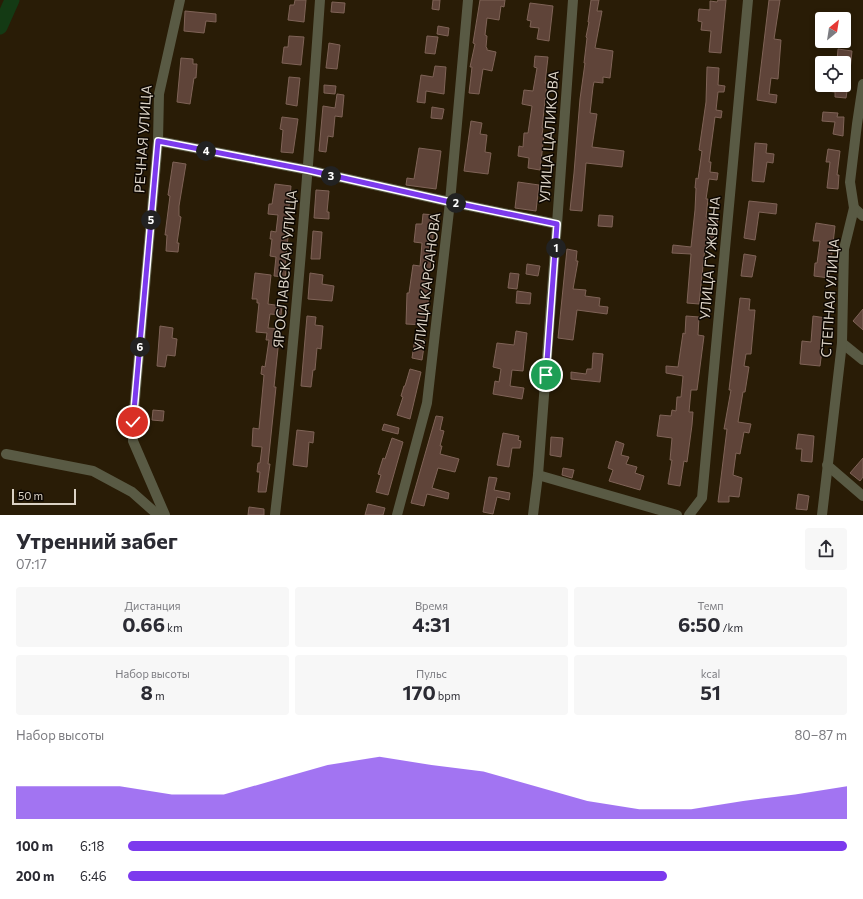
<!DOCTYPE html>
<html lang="ru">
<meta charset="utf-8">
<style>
body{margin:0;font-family:Commissioner,sans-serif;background:#f7f7f7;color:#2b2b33;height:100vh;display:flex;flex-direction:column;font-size:15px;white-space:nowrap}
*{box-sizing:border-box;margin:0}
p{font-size:13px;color:#7c7c81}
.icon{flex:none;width:22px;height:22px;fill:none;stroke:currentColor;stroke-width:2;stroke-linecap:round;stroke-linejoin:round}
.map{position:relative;height:515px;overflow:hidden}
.details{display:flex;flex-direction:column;background:#fff;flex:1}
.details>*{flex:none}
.needle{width:26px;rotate:30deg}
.buttons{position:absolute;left:815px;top:12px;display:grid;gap:8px}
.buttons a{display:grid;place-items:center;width:36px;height:36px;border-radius:4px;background:#fff;box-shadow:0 2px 6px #0003;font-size:20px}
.scale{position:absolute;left:12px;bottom:10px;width:64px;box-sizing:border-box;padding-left:4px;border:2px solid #dbd2c5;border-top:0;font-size:11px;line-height:14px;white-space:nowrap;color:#dbd2c5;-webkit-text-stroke:3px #0d0702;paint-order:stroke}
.pin{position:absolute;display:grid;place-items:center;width:34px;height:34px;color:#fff;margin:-17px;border:2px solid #fff;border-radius:50%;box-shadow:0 1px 4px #0007}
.km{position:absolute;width:20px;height:20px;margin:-10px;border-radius:50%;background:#222;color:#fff;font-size:11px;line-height:20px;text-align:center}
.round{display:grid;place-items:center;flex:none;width:42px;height:42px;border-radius:4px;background:#f7f7f7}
.overview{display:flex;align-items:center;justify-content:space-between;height:68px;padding:0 16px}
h1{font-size:22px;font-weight:700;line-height:30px}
.stats{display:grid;grid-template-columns:repeat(3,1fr);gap:6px;height:68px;padding:4px 16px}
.stats div{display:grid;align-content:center;border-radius:4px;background:#f7f7f7;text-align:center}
.stats b{font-size:20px;font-weight:700}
.stats small{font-size:11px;font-weight:400}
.stats p{font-size:11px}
.chart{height:112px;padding:8px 16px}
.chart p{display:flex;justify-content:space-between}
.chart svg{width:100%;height:72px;margin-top:4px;fill:#7c3aed;opacity:.7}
ul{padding:0 16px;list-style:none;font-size:13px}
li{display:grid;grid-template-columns:64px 48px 1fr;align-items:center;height:30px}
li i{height:10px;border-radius:5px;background:#7c3aed}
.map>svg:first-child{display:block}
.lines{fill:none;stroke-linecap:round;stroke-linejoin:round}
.river{stroke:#143a14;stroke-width:15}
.building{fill:#5f4439;stroke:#7f6357}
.minor{stroke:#595a44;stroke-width:10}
.route-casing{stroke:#fff;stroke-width:8}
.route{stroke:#7c3aed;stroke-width:5}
.labels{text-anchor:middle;stroke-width:3;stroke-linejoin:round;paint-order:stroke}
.street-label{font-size:14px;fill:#dbd2c5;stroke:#0d0702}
</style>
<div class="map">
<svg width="863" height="515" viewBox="0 0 863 515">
<rect width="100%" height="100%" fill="#291c06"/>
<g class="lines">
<!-- river -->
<polyline class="river" points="0,27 12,0"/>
</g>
<!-- building -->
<g class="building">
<polygon points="295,0 306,0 304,22 288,20 290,5 294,5"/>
<polygon points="433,0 440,0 439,10 432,9"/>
<polygon points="480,0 505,0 504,7 501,6 499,20 487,18 485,35 487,36 486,47 487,48 487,50 496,52 492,71 483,69 479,94 469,93 471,76 472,67 470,67 475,44 473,43"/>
<polygon points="591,0 599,0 597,11 602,11 595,48 613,51 610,78 603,77 603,83 594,82 593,87 590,113 597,114 592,147 624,151 622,167 586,163 582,211 570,210 574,173 580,99 585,63 584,63 587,38 586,37 589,22 588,22"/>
<polygon points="718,0 726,0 721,53 709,52 711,31 701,30 702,22 698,21 699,9 710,10 710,1 717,2"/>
<polygon points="769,0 780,0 774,39 781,40 778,79 771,78 769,94 777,95 776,103 757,100"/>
<polygon points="332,2 345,3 344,13 331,12"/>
<polygon points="530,3 553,6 549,41 537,39 539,28 530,27 531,21 527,20"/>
<polygon points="185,11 216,14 216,22 206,21 204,33 184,31"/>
<polygon points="438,26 449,28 448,36 437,34"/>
<polygon points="289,36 304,37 301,65 282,63 284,47 288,47"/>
<polygon points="427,36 438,37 435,54 425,53"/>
<polygon points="329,43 340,45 337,69 326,68"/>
<polygon points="838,49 852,51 849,80 844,80 844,63 837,63"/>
<polygon points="535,56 548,57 545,83 547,83 542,128 543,128 542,135 544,135 540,170 528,168 529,158 518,156 519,146 523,147 524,133 528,133 532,106 522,104 524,90 533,91 537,68 534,67"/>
<polygon points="181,58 193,59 193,64 197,64 196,78 194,78 190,104 177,102"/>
<polygon points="435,66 446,67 444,94 426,91 425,103 417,102 421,75 433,77"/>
<polygon points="707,67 719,68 718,85 725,86 724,92 718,92 716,110 722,111 721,118 715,117 709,162 711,162 710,172 718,173 717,180 709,179 706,199 708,199 706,217 718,218 717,226 715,226 712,248 705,247 699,304 687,303 691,254 672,253 673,245 691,247 695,210 696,188 695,188 696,178 698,179 702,151 699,150 706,102"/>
<polygon points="289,77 300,78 297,106 286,104"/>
<polygon points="324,85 336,86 335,94 324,93"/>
<polygon points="827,85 848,85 846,98 835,97 835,92 827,91"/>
<polygon points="337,94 344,95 342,117 335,116 333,137 328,136 326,152 319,151 323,106 335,108"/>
<polygon points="432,107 444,109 442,119 431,118"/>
<polygon points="823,112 838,113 837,117 844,117 843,136 833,134 835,122 822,121"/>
<polygon points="282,117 298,119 293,153 281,152 283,130 280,129"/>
<polygon points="471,121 482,123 480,134 487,135 485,152 491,153 488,174 464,171"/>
<polygon points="755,143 767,144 766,153 774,154 773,163 767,162 764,182 752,181"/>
<polygon points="419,148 441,151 436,189 406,185 407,178 414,179"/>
<polygon points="828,149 840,151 837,175 839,175 838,189 827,188 830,162 826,162"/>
<polygon points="173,162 186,164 179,206 179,216 181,217 177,243 179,243 178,252 166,251 167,235 165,235 170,196 168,195"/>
<polygon points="518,182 539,185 536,211 515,208"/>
<polygon points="275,184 291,186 287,228 289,228 285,265 287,265 285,277 274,276 276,257 270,256 272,239 270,239 271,231 276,232 278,215 268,214 269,204 272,204"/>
<polygon points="316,190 329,191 327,212 329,212 329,219 314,218"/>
<polygon points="749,201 777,204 776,214 759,212 755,240 744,238"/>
<polygon points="423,214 435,215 429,278 428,305 427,305 426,325 406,324 407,293 409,293 413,265 420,266 422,243 414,242 416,224 422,224"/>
<polygon points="599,215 613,216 612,227 598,226"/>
<polygon points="816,223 835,226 829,278 814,276 815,263 817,263 820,241 813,241"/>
<polygon points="313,231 322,232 320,259 311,259"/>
<polygon points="567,249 577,251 576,261 578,261 573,289 586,290 585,296 600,298 599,306 608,307 607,314 577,310 573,340 558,338"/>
<polygon points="744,254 756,256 752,277 741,276"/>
<polygon points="527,264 540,266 538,276 526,274"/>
<polygon points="255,273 271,275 268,304 282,306 281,315 270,314 268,328 280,329 274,387 276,387 268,464 270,464 266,492 258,492 260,472 257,472 258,463 260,463 262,447 252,446 253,428 259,429 264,375 261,374 262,366 265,367 269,340 266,340 267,333 256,332 259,303 257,303 257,299 252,299"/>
<polygon points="310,273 323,275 322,284 334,286 332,301 308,299"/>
<polygon points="510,273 519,274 517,289 508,288"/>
<polygon points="517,291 531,293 530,304 516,303"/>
<polygon points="740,298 750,299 749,310 755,310 751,354 746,354 744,366 749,367 745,392 743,392 738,422 751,424 749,433 744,432 740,454 736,453 733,475 742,478 739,497 729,496 729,502 718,502 727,429 724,429 731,390 729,390"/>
<polygon points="863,309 863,330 853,321"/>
<polygon points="307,316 316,317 315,325 323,326 321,349 317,348 315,370 313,370 311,387 301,386"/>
<polygon points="686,316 699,317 698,335 704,336 697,390 691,390 689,412 693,412 692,425 687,462 684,461 680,486 668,484 672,460 670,460 672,438 657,436 660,415 671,416 672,410 676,411 677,397 681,397 683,376 666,373 666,366 678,367 683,333 685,334"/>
<polygon points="813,316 826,318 820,366 800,364 802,341 811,342"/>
<polygon points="160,326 173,328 172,338 177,339 175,356 167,355 165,367 157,366"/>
<polygon points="516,331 527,333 523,371 512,370 510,386 524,388 522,399 493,394 495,381 499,382 501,369 493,367 497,343 514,345"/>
<polygon points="415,338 425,340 422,360 412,358"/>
<polygon points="593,353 603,354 600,382 571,379 571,372 586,374 587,369 592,369"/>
<polygon points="410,369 421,372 410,419 397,415 403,397 401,396 404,386 405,386"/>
<polygon points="153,410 164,411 163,421 152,420"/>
<polygon points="436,416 443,417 440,430 444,431 440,446 442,446 440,454 459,459 455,472 438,468 432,488 449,493 448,499 427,494 424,506 411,503"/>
<polygon points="384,424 399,428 398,434 382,430"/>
<polygon points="297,430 314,432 313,443 309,442 307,467 293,465"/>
<polygon points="503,433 519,436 518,440 521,441 520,448 512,448 509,467 497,465"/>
<polygon points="798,434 814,436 812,462 801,461 802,449 796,449"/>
<polygon points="551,437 563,438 561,457 550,455"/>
<polygon points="392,438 403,442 388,495 376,492 381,475 378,474 383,458 385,459"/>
<polygon points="616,441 624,444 621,455 629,457 626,464 637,467 635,473 644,476 640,490 609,481 613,470 608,468"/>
<polygon points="863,458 863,477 860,481 850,473"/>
<polygon points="563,468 574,470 572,478 562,475"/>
<polygon points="489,477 497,478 494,490 510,493 509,500 497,497 493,514 483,512"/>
<polygon points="798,494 809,496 807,510 796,509"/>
<polygon points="368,504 385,508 383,515 365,515"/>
<polygon points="249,507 264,509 264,515 248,515"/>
</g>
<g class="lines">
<!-- minor -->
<g class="minor">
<polyline points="158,141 308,170 450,202 557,224"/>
<polyline points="854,208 863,216"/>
<polyline points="842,343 863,360"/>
<polyline points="6,454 93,471 132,492 158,515"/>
<polyline points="827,465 863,496"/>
<polyline points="538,475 677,515"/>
<polyline points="165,515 133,441 133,422 158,141 159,94 180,0"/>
<path d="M 275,515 C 295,344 308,172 320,0"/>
<polyline points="397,515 427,403 450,202 468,0"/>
<polyline points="533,515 538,475 557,224 573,0"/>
<polyline points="689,515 702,498 748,0"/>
<polyline points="822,515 842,343 844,249 854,208 850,182 857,124 863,84"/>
</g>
</g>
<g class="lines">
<!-- route casing -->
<g class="route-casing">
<polyline id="route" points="133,422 158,141 308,170 450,202 557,224 546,375"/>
</g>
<!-- route -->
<use href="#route" class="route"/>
</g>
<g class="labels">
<!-- street labels -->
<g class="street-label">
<text transform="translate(549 137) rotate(-86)" y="5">УЛИЦА ЦАЛИКОВА</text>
<text transform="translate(143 139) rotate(-86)" y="5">РЕЧНАЯ УЛИЦА</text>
<text transform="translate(710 258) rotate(-85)" y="5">УЛИЦА ГУЖВИНА</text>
<text transform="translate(285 269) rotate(-85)" y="5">ЯРОСЛАВСКАЯ УЛИЦА</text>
<text transform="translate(427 282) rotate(-83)" y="5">УЛИЦА КАРСАНОВА</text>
<text transform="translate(830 298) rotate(-86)" y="5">СТЕПНАЯ УЛИЦА</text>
</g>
</g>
</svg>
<div class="buttons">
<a><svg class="needle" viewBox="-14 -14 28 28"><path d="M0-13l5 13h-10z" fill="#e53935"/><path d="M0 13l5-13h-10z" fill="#7c7c81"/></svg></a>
<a><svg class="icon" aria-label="locate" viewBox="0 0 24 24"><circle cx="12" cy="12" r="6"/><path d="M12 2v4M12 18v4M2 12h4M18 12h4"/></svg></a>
</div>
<div class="scale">50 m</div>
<div class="pin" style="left:546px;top:375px;background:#1e9e55"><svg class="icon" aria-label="arrive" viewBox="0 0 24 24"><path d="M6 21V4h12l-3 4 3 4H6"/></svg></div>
<div class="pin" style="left:133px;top:422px;background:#d93025"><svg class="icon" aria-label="check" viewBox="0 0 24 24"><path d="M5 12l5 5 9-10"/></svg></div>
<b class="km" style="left:556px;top:248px">1</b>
<b class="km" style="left:456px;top:203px">2</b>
<b class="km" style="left:331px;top:176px">3</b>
<b class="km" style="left:206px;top:151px">4</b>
<b class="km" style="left:151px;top:220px">5</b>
<b class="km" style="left:140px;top:347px">6</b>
</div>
<section class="details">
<div class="overview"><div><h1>Утренний забег</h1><p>07:17</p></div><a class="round"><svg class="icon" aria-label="share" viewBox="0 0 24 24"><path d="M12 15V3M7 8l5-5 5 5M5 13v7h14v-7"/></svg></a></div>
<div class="stats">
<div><p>Дистанция</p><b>0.66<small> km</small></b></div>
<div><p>Время</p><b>4:31</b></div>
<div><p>Темп</p><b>6:50<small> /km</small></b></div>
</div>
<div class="stats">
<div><p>Набор высоты</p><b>8<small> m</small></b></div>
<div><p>Пульс</p><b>170<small> bpm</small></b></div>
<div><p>kcal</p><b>51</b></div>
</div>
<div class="chart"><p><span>Набор высоты</span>80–87 m</p>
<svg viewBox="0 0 160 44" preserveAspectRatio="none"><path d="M0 44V24L10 24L20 24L30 29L40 29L50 20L60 11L70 6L80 11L90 15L100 24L110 33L120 38L130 38L140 33L150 29L160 24V44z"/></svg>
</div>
<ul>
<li><b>100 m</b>6:18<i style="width:100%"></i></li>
<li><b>200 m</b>6:46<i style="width:75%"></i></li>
</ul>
</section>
